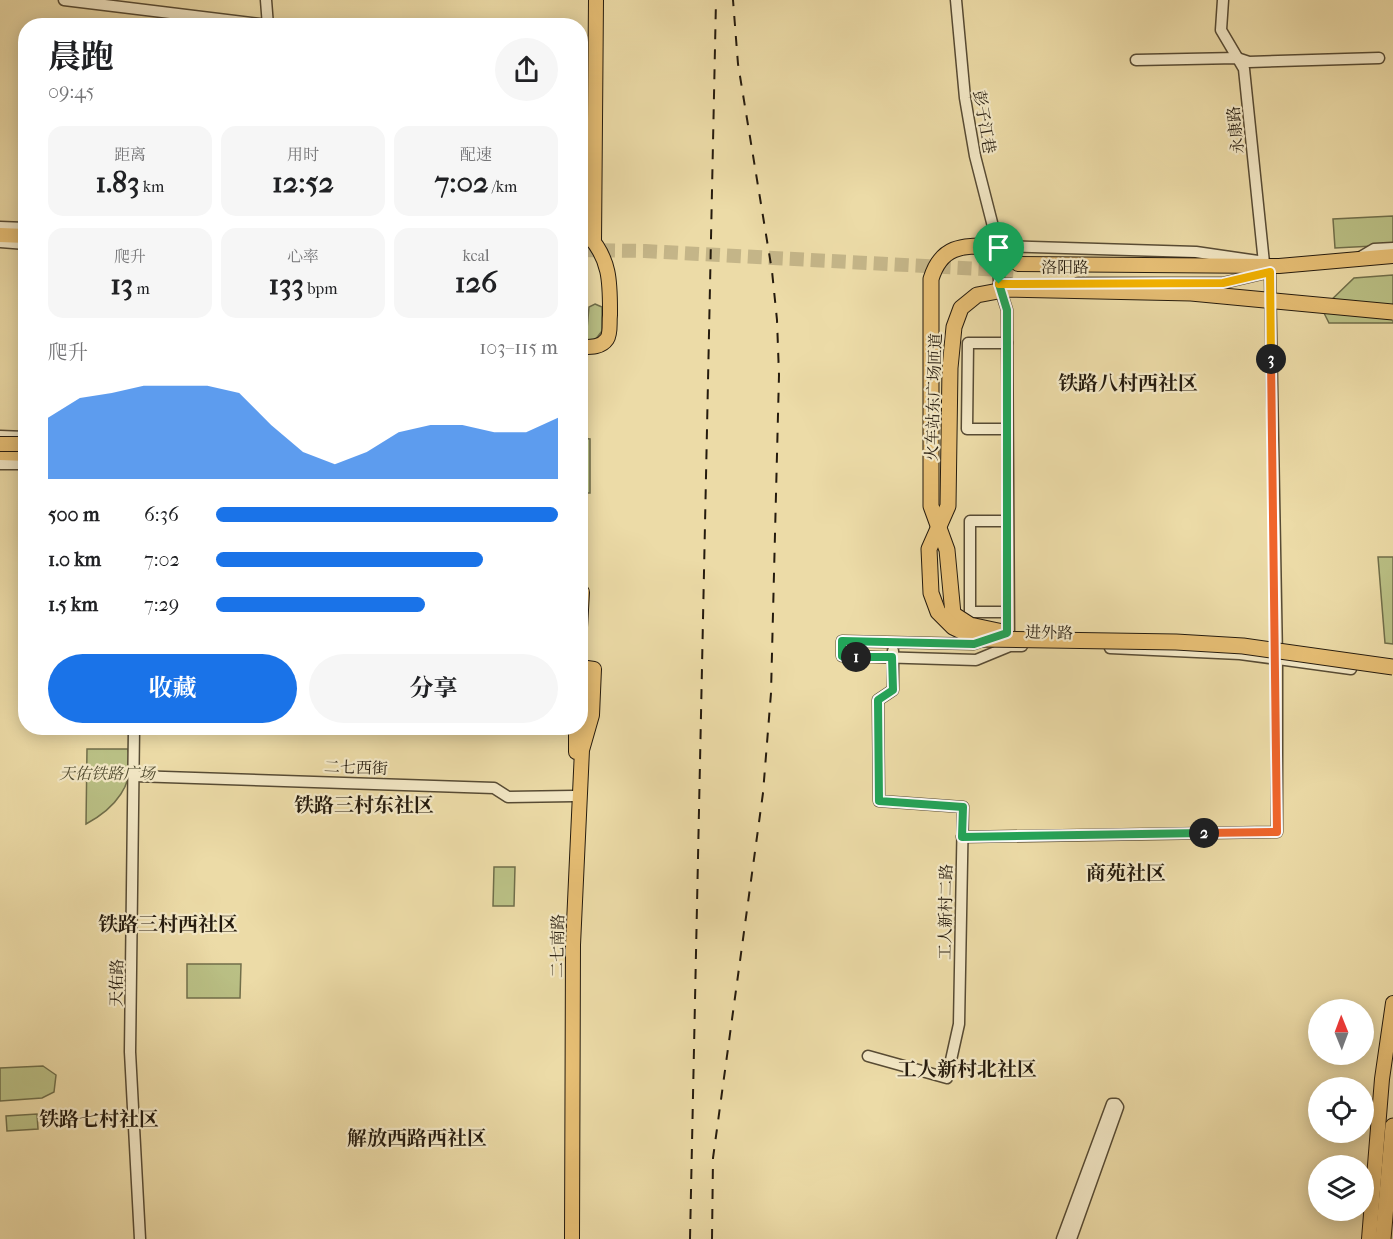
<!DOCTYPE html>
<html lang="zh">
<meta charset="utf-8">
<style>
body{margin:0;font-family:"IM FELL French Canon","Noto Serif SC",serif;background:#f6f6f6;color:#202124;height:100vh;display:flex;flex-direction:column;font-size:22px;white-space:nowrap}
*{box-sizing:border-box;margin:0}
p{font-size:20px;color:#757577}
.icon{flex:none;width:33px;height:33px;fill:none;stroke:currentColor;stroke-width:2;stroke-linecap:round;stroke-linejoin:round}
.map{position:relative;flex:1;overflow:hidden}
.panel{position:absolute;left:18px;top:18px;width:570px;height:717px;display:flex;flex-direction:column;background:#fff;border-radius:24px;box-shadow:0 3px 15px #0003}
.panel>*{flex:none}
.needle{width:39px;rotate:359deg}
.buttons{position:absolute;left:1308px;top:999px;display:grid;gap:12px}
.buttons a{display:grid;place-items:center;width:66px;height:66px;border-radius:50%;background:#fff;box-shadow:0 3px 15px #0003;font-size:30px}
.pin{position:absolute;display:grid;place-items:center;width:51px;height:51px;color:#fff;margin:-62px -26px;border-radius:50% 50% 50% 0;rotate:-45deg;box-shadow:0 0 6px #0007}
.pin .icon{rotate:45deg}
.km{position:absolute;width:30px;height:30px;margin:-15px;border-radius:50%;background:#222;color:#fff;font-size:16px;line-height:30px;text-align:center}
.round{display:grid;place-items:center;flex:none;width:63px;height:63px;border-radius:32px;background:#f6f6f6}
.headline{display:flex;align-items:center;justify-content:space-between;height:102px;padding:0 30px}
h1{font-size:33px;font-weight:700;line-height:45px}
.stats{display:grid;grid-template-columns:repeat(3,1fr);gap:9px;height:102px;padding:6px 30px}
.stats div{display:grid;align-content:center;border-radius:15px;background:#f6f6f6;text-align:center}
.stats b{font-size:30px;font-weight:700}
.stats small{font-size:16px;font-weight:400}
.stats p{font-size:16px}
.chart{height:168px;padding:12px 30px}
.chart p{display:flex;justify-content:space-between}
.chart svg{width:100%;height:108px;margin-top:6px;fill:#1a73e8;opacity:.7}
.cta{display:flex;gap:12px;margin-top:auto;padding:12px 30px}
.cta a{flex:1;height:69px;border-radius:36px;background:#1a73e8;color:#fff;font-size:24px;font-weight:700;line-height:69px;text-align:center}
.cta a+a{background:#f6f6f6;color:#202124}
ul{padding:0 30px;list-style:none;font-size:20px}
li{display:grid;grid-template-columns:96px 72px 1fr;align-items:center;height:45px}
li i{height:15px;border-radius:8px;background:#1a73e8}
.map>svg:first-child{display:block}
.green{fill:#bac085;stroke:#706e4a;stroke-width:1.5}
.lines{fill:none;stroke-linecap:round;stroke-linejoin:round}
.major-tunnel{stroke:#c4b588;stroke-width:14;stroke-dasharray:14 7;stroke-linecap:butt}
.minor-casing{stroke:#574b34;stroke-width:13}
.major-casing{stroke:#251b0e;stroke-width:16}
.highway-casing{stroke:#251b0e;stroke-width:17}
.minor{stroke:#f3e8c6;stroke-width:10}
.major{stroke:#e6be74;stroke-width:14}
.highway{stroke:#e6be74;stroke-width:15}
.rail{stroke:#251b0e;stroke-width:2;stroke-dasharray:10 10;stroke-linecap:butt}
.major-bridge-casing{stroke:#251b0e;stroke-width:16;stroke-linecap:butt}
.highway-bridge-casing{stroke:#251b0e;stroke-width:17;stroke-linecap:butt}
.major-bridge{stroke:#e6be74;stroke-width:14}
.highway-bridge{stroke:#e6be74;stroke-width:15}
.split-1-casing{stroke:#fff;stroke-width:12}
.split-2-casing{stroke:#fff;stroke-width:12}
.split-3-casing{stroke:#fff;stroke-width:12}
.split-4-casing{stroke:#fff;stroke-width:12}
.split-1{stroke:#22a559;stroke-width:8}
.split-2{stroke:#22a559;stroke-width:8}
.split-3{stroke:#f0652b;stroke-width:8}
.split-4{stroke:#f5b400;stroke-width:8}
.labels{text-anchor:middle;stroke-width:4.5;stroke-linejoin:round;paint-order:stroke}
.street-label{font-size:16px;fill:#251b0e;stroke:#f3e8c6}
.park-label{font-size:16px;font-style:italic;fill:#524d32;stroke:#f3e8c6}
.quarter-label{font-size:20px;font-weight:bold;fill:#251b0e;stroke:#f3e8c6}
</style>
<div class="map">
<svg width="1393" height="1239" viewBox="0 0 1393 1239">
<rect width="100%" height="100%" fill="#ecdba7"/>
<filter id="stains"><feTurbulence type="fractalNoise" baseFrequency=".00333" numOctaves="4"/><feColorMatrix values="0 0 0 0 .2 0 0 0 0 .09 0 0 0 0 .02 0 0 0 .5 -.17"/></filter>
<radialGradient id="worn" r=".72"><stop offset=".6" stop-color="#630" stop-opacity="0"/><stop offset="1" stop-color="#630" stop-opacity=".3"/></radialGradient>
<!-- green -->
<g class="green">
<polygon points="1393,216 1393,245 1335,248 1333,219"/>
<polygon points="1393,275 1393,323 1329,323 1322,309 1354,278"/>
<polygon points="595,304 602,307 602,331 595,340 581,341 581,335 587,329 589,307"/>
<polygon points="581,438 590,439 590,493 581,493"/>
<polygon points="1378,557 1393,557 1393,644 1385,643"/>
<path d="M 87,749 L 128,749 C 137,784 114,809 86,824 Z"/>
<polygon points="494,867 515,867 514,906 493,906"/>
<polygon points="187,964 241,964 240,998 187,998"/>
<polygon points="43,1066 56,1075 54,1092 42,1098 0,1101 0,1068"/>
<polygon points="37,1114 38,1129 7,1131 6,1116"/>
</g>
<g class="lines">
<!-- major-tunnel -->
<polyline class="major-tunnel" points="580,250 645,251 1018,271"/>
<!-- minor casing -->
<g class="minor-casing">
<g id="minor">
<polyline points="64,0 268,25"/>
<polyline points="266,0 268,26"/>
<polyline points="956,0 965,98 975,156 998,246"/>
<polyline points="1223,0 1221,30 1244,69 1264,263"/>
<polyline points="1136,60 1237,58 1249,62 1379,58"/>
<polyline points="0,227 26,228"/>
<polyline points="0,242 26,244"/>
<polyline points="1357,259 1374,249 1393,248"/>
<polyline points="1011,284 999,284 998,246 1196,252 1258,261"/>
<polyline points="999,285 1007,310 1009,640"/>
<polyline points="1007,429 967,429 968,343 1007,343"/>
<polyline points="0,436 26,437"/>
<polyline points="0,464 26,464"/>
<polyline points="1006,521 970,521 970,612 1007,612"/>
<polyline points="985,640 974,644 842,641 842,656 976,660 1010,646 1022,646"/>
<polyline points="1110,648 1240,654 1351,669"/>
<polyline points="134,728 130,1052 140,1239"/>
<polyline points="134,776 494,788 508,797 574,796"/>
<polyline points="962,837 1277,832 1277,659 1270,272 1223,283 1078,283"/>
<polyline points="868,1056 947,1078 959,1024 963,807 879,801 878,700 893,690 893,651"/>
<polyline points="1062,1239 1112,1104 1116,1104 1118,1107 1071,1239"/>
</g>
</g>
<!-- major casing -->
<g class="major-casing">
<g id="major">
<polyline points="580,228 587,222 589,209"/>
<polyline points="0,235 26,236"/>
<polyline points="594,242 596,0"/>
<polyline points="1018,264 1279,266 1393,256"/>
<path d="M 580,347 C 589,347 601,348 607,339 C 611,333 609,323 610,315 C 610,284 611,260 588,235"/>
<polyline points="0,453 26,454"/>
<polyline points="580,627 582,592"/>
<polyline points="576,728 576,752"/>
<polyline points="572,1239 573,945 582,750 592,715 594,669 580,667"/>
<polyline points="1369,1239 1382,1079 1393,1003"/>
</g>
</g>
<!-- highway casing -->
<g class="highway-casing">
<polyline id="highway" points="1383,1239 1393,1126"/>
</g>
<!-- minor -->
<use href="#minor" class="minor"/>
<!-- major -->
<use href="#major" class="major"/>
<!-- highway -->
<use href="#highway" class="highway"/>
<!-- rail -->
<g class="rail">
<polyline points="690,1239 716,0"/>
<polyline points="712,1239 713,1158 763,793 771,693 779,375 777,320 772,271 738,64 733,0"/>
</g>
<!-- major-bridge casing -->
<g class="major-bridge-casing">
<polyline id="major-bridge" points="0,444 26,444"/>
</g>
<!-- highway-bridge casing -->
<g class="highway-bridge-casing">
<g id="highway-bridge">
<path d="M 998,246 C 965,246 942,243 931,279 L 931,506 L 947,550 L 953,614 L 970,625 L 1003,632"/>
<polyline points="1393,312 1191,293 1009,289 977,295 961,308 954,327 950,368 948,506 929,549 931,593 938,612 953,627 978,639 1176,642 1243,646 1393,667"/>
</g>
</g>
<!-- major-bridge -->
<use href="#major-bridge" class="major-bridge"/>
<!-- highway-bridge -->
<use href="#highway-bridge" class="highway-bridge"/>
</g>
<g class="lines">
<!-- split-1 casing -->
<g class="split-1-casing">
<polyline id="split-1" points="856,657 842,656 842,641 974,644 1007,633 1007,310 999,284"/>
</g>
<!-- split-2 casing -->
<g class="split-2-casing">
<polyline id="split-2" points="856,657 892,657 893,690 878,700 879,801 963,807 962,837 1204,833"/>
</g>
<!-- split-3 casing -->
<g class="split-3-casing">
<polyline id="split-3" points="1204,833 1277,832 1271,359"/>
</g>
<!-- split-4 casing -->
<g class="split-4-casing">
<polyline id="split-4" points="999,284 1223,283 1270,272 1271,359"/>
</g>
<!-- split-1 -->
<use href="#split-1" class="split-1"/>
<!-- split-2 -->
<use href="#split-2" class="split-2"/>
<!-- split-3 -->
<use href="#split-3" class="split-3"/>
<!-- split-4 -->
<use href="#split-4" class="split-4"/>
</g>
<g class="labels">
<!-- street labels -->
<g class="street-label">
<text transform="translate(985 122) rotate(80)" y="6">彭子江巷</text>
<text transform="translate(1235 130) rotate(-96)" y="6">永康路</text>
<text x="1065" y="273">洛阳路</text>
<text transform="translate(933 397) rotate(-88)" y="6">火车站东广场匝道</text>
<text transform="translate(1049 632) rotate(1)" y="6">进外路</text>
<text transform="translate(356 767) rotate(2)" y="6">二七西街</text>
<text transform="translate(945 912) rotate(-89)" y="6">工人新村二路</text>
<text transform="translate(557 946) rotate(-89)" y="6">二七南路</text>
<text transform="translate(116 983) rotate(-89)" y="6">天佑路</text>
</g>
<!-- park labels -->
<g class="park-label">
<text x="107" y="779">天佑铁路广场</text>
</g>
<!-- quarter labels -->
<g class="quarter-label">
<text x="1128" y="390">铁路八村西社区</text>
<text x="364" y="812">铁路三村东社区</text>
<text x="1126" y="880">商苑社区</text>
<text x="168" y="931">铁路三村西社区</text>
<text x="967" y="1076">工人新村北社区</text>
<text x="99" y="1126">铁路七村社区</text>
<text x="417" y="1145">解放西路西社区</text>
</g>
</g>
<rect width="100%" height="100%" filter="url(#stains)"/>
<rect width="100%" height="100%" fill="url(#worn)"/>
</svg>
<div class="buttons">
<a><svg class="needle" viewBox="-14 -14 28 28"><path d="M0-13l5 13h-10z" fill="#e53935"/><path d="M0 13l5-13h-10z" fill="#757577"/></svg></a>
<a><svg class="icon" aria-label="locate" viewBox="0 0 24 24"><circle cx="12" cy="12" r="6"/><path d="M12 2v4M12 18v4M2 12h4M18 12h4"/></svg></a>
<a><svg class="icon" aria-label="layers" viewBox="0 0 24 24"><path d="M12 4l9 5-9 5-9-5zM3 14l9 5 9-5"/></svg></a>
</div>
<div class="pin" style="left:999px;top:284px;background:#1e9e55"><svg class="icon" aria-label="arrive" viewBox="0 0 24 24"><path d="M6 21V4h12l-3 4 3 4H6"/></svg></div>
<b class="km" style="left:856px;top:657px">1</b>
<b class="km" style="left:1204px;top:833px">2</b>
<b class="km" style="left:1271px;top:359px">3</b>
<section class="panel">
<div class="headline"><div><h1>晨跑</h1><p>09:45</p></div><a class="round"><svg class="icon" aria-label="share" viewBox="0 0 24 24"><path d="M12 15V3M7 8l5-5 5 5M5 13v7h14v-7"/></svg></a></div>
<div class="stats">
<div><p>距离</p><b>1.83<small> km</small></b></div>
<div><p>用时</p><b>12:52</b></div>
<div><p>配速</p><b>7:02<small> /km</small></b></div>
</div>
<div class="stats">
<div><p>爬升</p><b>13<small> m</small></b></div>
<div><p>心率</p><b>133<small> bpm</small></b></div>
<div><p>kcal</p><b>126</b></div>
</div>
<div class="chart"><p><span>爬升</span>103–115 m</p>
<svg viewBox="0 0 160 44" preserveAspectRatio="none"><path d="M0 44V19L10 11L20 9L30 6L40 6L50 6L60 9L70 22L80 33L90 38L100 33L110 25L120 22L130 22L140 25L150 25L160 19V44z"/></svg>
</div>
<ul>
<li><b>500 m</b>6:36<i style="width:100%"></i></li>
<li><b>1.0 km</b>7:02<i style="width:78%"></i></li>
<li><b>1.5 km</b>7:29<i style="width:61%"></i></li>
</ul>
<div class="cta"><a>收藏</a><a>分享</a></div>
</section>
</div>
